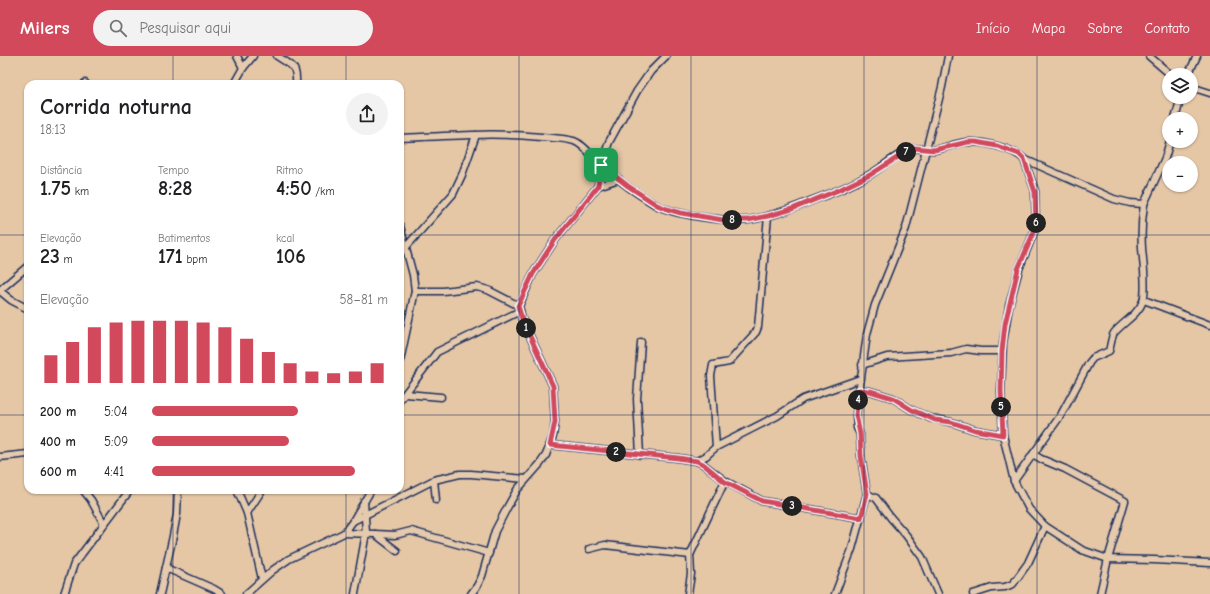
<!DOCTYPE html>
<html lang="pt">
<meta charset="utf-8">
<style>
body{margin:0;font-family:"Comic Neue",sans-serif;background:#f2f2f2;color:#202124;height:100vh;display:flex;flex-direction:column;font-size:15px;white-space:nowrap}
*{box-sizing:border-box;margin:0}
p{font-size:13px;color:#757577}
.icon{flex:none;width:22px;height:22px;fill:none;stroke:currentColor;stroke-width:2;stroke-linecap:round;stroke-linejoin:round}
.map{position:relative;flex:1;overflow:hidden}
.details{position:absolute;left:24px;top:24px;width:380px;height:414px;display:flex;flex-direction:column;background:#fff;border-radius:12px;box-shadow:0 1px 3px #0004}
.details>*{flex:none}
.controls{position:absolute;left:1162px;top:12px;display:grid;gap:8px}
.controls a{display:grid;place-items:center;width:36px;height:36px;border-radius:50%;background:#fff;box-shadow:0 1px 3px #0004;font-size:20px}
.pin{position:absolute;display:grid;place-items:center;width:34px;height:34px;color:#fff;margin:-17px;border-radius:8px;box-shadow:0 2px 6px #0006}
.km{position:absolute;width:20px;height:20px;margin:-10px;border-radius:50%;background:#222;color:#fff;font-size:11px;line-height:20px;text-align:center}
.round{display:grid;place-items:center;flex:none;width:42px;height:42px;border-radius:21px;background:#f2f2f2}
.overview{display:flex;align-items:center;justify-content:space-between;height:68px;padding:0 16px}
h1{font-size:22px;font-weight:700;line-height:30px}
.figures{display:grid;grid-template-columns:repeat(3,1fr);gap:6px;height:68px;padding:4px 16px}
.figures div{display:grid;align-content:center}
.figures b{font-size:20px;font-weight:700}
.figures small{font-size:11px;font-weight:400}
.figures p{font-size:11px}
.chart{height:112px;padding:8px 16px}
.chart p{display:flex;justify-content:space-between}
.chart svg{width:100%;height:72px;margin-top:4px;stroke:#d1495b;stroke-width:6}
ul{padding:0 16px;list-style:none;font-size:13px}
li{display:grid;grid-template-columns:64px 48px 1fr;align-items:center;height:30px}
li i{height:10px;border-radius:5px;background:#d1495b}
header{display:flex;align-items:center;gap:24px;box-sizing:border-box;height:56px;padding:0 20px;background:#d1495b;color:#fff}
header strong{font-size:19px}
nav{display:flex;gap:22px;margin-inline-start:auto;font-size:14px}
.search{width:280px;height:36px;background:#f2f2f2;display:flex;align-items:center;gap:10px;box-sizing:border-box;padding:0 14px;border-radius:22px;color:#757577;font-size:15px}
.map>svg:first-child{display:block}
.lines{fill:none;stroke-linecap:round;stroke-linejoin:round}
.minor-casing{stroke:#1b2f5e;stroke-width:9}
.minor{stroke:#e6caad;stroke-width:6}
.route-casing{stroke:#fff;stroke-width:8}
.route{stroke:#d1495b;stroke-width:5}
.grid{fill:none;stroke:#1b2f5e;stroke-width:1;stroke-opacity:0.55}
</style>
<header>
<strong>Milers</strong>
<div class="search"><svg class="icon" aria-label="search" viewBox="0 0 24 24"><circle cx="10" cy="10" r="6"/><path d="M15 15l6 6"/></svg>Pesquisar aqui</div>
<nav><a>Início</a><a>Mapa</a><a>Sobre</a><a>Contato</a></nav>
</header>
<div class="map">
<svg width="1210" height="538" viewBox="0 0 1210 538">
<rect width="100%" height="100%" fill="#e5c7a6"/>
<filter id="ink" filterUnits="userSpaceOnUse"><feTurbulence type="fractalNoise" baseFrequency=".025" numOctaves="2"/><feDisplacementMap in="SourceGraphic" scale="8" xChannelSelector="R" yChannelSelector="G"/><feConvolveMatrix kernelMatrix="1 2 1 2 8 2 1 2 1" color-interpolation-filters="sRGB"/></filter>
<g filter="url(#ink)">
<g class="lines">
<!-- minor casing -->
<g class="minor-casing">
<g id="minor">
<polyline points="237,0 243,12"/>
<path d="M 277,0 C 292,10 297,9 296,28"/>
<polyline points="1149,0 1171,19"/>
<polyline points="1188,19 1197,0"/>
<polyline points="85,27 86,28"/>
<polyline points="234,28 243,12 253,0"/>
<polyline points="1191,31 1210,37"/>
<polyline points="1175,63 1181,41"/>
<path d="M 400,82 C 447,80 494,76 541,81 C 552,82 564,82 574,85 C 585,89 593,102 602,110 C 618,124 637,138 656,149 C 675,159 727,166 748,164 C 771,161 792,153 813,144 C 833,137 852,129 871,118 C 885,110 898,96 914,93 C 921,91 927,95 934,94 C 945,92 956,87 967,86 C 983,85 1012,92 1024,103 L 1114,143 L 1130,147 L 1144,148"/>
<polyline points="1024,103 1035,135 1036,171 1019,213 1009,250 1003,287 1001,335 1003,379 1014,425 1029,453 1045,470 1082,494 1108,503 1154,504 1210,507"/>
<polyline points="598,130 619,123"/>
<polyline points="400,170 413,219 415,235 400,305"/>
<polyline points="406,191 453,138 462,119 476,79"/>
<polyline points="0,234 28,210"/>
<polyline points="0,235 11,244 28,253"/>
<polyline points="415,235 443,235 477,231 488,234 519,250"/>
<polyline points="1144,244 1210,269"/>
<polyline points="862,309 887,301 951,297 966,293 981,295 1002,295"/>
<polyline points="859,334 870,335 893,342 912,354 930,362 951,366 975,374 1003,379"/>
<polyline points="406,338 441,341"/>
<polyline points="400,344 437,296 520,255"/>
<polyline points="550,389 678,402 697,405 703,408 725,425 762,445 861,462"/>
<polyline points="716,391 711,320 713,309 729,306 756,276 758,271 768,160"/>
<polyline points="1033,398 1041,403 1065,413 1125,445 1108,503 1100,538"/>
<polyline points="640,399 637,343 641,286"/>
<polyline points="0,401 28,398"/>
<polyline points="697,405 706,400 716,391 777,360 803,343 860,323"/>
<polyline points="434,424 436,444"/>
<path d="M 1014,425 L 1061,359 L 1089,307 L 1093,302 L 1109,295 C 1111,289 1111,282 1114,277 C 1123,266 1138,259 1143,245 C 1147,233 1143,205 1142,192 C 1141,178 1142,162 1144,148 L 1165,102 L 1170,85"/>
<polyline points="83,434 91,444 104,468"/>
<polyline points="237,434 247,457 262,523"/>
<polyline points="867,438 876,442 891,462 906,479 922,501 938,538"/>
<polyline points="247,457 262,434"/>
<polyline points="353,465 434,424 460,418 471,418 526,423"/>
<polyline points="344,477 375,478 397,495"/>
<polyline points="375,478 395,479 411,475 489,497"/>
<polyline points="589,493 605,489 690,499"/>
<polyline points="166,512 214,533 222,538"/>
<polyline points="64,538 74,508 130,434"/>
<polyline points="160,538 173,480 177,458 178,434"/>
<polyline points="246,538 273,514 289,503 344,477 353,465 371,434"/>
<polyline points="355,538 366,477 364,445"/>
<polyline points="471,538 477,530 482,520 495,475 508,450 517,434 540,408 546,399 553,380 555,366 553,330 522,263 519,250 533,218 555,184 598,130 601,109 609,86 637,35 651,15 666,0"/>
<polyline points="688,538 691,518 690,499 725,425"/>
<polyline points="835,538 852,493 867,438 861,400 860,378 857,372 856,359 867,278 875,249 906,172 942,31 948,0"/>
<polyline points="973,538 992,532 1005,531 1013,528 1028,507 1045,470"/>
</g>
</g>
<!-- minor -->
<use href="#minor" class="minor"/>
</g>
</g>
<g class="lines" filter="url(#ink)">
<!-- route casing -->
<g class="route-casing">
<polygon id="route" points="968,86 976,86 997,90 1019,98 1024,103 1035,136 1036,171 1018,213 1005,268 1002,295 1001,335 1003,379 975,374 951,366 935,364 912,354 893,342 870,335 859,334 856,359 860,378 861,400 867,438 861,462 762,445 725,426 703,408 697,405 678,402 550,389 555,366 553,330 522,263 518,250 533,218 555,184 598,130 601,109 628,130 657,149 667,153 681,157 723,164 748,164 768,160 792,153 841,133 870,119 906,96 915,92 934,94"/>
</g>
<!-- route -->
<use href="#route" class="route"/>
</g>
<!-- grid -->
<path class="grid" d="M 173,0 L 173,28M 346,0 L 346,28M 519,0 L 519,538M 691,0 L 691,538M 864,0 L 864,538M 1037,0 L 1037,538M 0,179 L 28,179M 400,179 L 1210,179M 0,359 L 28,359M 400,359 L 1210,359M 173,434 L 173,538M 346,434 L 346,538"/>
</svg>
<div class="controls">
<a><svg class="icon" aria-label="layers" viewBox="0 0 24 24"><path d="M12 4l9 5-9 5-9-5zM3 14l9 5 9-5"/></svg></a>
<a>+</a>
<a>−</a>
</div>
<div class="pin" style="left:601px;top:109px;background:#1e9e55"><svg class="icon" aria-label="arrive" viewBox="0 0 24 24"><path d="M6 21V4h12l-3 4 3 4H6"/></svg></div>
<b class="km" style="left:526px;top:272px">1</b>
<b class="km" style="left:616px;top:396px">2</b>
<b class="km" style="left:792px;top:450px">3</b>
<b class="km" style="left:858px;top:344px">4</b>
<b class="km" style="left:1001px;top:351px">5</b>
<b class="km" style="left:1036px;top:167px">6</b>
<b class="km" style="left:906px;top:96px">7</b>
<b class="km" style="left:732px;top:164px">8</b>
<section class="details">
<div class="overview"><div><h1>Corrida noturna</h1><p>18:13</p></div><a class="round"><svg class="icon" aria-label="share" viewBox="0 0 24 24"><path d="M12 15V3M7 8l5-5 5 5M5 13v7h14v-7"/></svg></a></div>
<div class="figures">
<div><p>Distância</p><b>1.75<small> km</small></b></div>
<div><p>Tempo</p><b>8:28</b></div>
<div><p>Ritmo</p><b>4:50<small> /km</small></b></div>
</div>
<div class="figures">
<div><p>Elevação</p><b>23<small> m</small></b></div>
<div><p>Batimentos</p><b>171<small> bpm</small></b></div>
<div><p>kcal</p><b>106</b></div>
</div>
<div class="chart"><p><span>Elevação</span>58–81 m</p>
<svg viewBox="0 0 160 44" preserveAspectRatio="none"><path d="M5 44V27M15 44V19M25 44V10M35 44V7M45 44V6M55 44V6M65 44V6M75 44V7M85 44V10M95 44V17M105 44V25M115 44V32M125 44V37M135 44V38M145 44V37M155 44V32"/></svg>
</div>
<ul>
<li><b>200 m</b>5:04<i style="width:62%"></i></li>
<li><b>400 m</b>5:09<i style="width:58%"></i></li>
<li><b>600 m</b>4:41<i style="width:86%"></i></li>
</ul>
</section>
</div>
